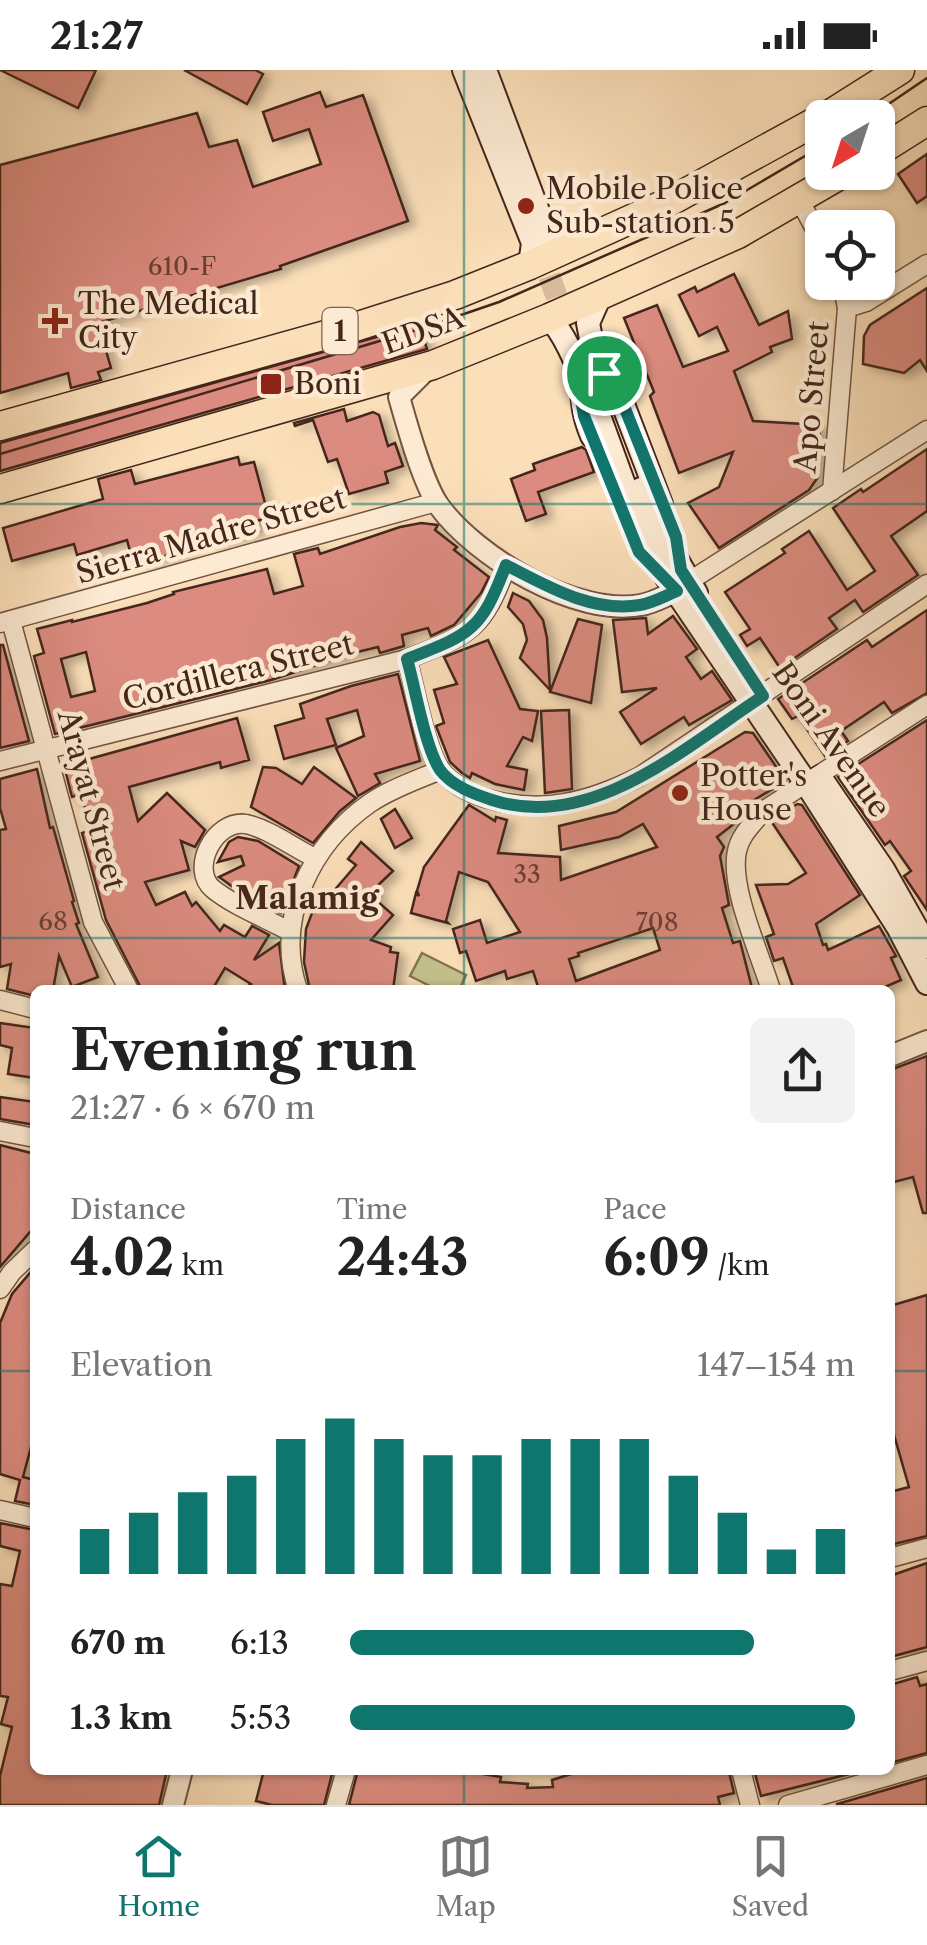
<!DOCTYPE html>
<meta charset="utf-8">
<style>
body{margin:0;font-family:"Libre Caslon Text",serif;background:#f2f2f2;color:#222;height:100vh;display:flex;flex-direction:column;font-size:38px;white-space:nowrap}
*{box-sizing:border-box;margin:0}
p{font-size:32px;color:#767676}
.icon{flex:none;width:55px;height:55px;fill:none;stroke:currentColor;stroke-width:2;stroke-linecap:round;stroke-linejoin:round}
.map{position:relative;flex:1;overflow:hidden}
.details{position:absolute;left:30px;top:915px;width:865px;height:790px;display:flex;flex-direction:column;background:#fff;border-radius:15px;box-shadow:0 2px 8px #0004}
.details>*{flex:none}
.needle{width:65px;rotate:219deg}
.fabs{position:absolute;left:805px;top:30px;display:grid;gap:20px}
.fabs a{display:grid;place-items:center;width:90px;height:90px;border-radius:15px;background:#fff;box-shadow:0 2px 8px #0004;font-size:50px}
.pin{position:absolute;display:grid;place-items:center;width:85px;height:85px;color:#fff;margin:-42px;border:5px solid #fff;border-radius:50%;box-shadow:0 2px 10px #0007}
.round{display:grid;place-items:center;flex:none;width:105px;height:105px;border-radius:15px;background:#f2f2f2}
.headline{display:flex;align-items:center;justify-content:space-between;height:170px;padding:0 40px}
h1{font-size:55px;font-weight:800;line-height:75px}
.stats{display:grid;grid-template-columns:repeat(3,1fr);gap:15px;height:170px;padding:10px 40px}
.stats div{display:grid;align-content:center}
.stats b{font-size:50px;font-weight:800}
.stats small{font-size:28px;font-weight:400}
.stats p{font-size:28px}
.chart{height:280px;padding:20px 40px}
.chart p{display:flex;justify-content:space-between}
.chart svg{width:100%;height:180px;margin-top:10px;stroke:#0f766e;stroke-width:6}
ul{padding:0 40px;list-style:none;font-size:32px}
li{display:grid;grid-template-columns:160px 120px 1fr;align-items:center;height:75px}
li i{height:25px;border-radius:12px;background:#0f766e}
.status{display:flex;justify-content:space-between;align-items:center;height:70px;padding:0 50px;background:#fff;direction:ltr}
.status svg{height:28px;fill:currentColor}
.tab-bar{display:flex;justify-content:space-around;align-items:center;height:140px;border-top:2px solid #e0e0e0;background:#fff;font-size:28px;color:#767676}
.tab-bar a{display:grid;justify-items:center;gap:5px}
.tab-bar .on{color:#0f766e}
.map>svg:first-child{display:block}
.park{fill:#c3c18c;stroke:#847454;stroke-width:2.5}
.building{fill:#db8b7f;stroke:#45261b;stroke-width:2.5;fill-rule:evenodd;filter:url(#shadow)}
.lines{fill:none;stroke-linecap:round;stroke-linejoin:round}
.secondary-tunnel{stroke:#d7ba99;stroke-width:22;stroke-dasharray:22 11;stroke-linecap:butt}
.minor-casing{stroke:#725442;stroke-width:21}
.tertiary-casing{stroke:#725442;stroke-width:24}
.secondary-casing{stroke:#45261b;stroke-width:26}
.trunk-casing{stroke:#45261b;stroke-width:31}
.minor{stroke:#fcead2;stroke-width:18}
.tertiary{stroke:#fcead2;stroke-width:20}
.secondary{stroke:#fcead2;stroke-width:22}
.trunk{stroke:#fbdfb9;stroke-width:28}
.tram{stroke:#45261b;stroke-width:2.5}
.route-casing{stroke:#fff;stroke-width:20}
.route{stroke:#0f766e;stroke-width:12}
.grid{fill:none;stroke:#0f766e;stroke-width:2.5;stroke-opacity:0.55}
.poi-dot{fill:#8f2418;stroke:#fcead2;stroke-width:4}
.labels{text-anchor:middle;stroke-width:9;stroke-linejoin:round;paint-order:stroke}
.number-label{font-size:25px;fill:#6a3f34}
.shield{fill:#fcead2;stroke:#7c6152;stroke-width:2.5}
.shield-label{font-size:28px;font-weight:bold;fill:#45261b}
.poi-label{font-size:30px;fill:#45261b;stroke:#fcead2;text-anchor:start}
.street-label{font-size:30px;fill:#45261b;stroke:#fcead2}
.neighbourhood-label{font-size:32px;font-weight:bold;fill:#45261b;stroke:#fcead2}
</style>
<div class="status"><b>21:27</b><svg viewBox="0 0 49 12"><path d="M0 12V9h3v3zM5 12V6h3v6zM10 12V3h3v9zM15 12V0h3v12zM26 1h20v11H26zM47 4h2v5h-2z"/></svg></div>
<div class="map">
<svg width="927" height="1735" viewBox="0 0 927 1735">
<defs>
<filter id="shadow"><feDropShadow dx="7" dy="4" stdDeviation="5" flood-color="#0004"/></filter>
</defs>
<rect width="100%" height="100%" fill="#fbdfb9"/>
<filter id="stains"><feTurbulence type="fractalNoise" baseFrequency=".002" numOctaves="4"/><feColorMatrix values="0 0 0 0 .2 0 0 0 0 .09 0 0 0 0 .02 0 0 0 .5 -.17"/></filter>
<radialGradient id="worn" r=".72"><stop offset=".6" stop-color="#630" stop-opacity="0"/><stop offset="1" stop-color="#630" stop-opacity=".3"/></radialGradient>
<!-- park -->
<polygon class="park" points="422,883 466,905 459,920 438,920 410,906"/>
<!-- building -->
<g class="building">
<polygon points="0,0 96,0 78,38"/>
<polygon points="184,0 255,0 263,4 247,34"/>
<polygon points="320,22 326,37 363,25 408,151 280,196 281,199 98,253 111,298 98,302 101,310 71,318 68,303 0,323 0,95 197,43 209,77 237,70 253,117 321,94 309,59 273,71 263,42"/>
<polygon points="927,84 927,126 917,133 898,104"/>
<polygon points="734,204 759,255 788,241 792,269 770,277 772,282 734,301 753,351 820,355 818,407 809,420 719,478 688,433 719,417 733,382 679,403 650,326 654,322 624,248 657,235 683,297 728,281 717,257 699,266 679,225 695,217 697,222"/>
<polygon points="927,218 927,301 920,290 904,303 863,294 864,266 870,255"/>
<polygon points="419,255 427,279 0,401 0,373"/>
<polygon points="344,339 347,351 373,342 379,345 388,376 395,373 403,396 385,402 388,413 349,424 337,389 328,392 313,350 295,356 294,353"/>
<polygon points="582,377 586,380 594,402 538,422 546,444 526,451 511,409 535,400 533,394"/>
<polygon points="927,379 927,441 891,466 918,505 863,542 855,530 829,548 837,559 780,598 760,568 747,576 740,565 750,559 725,522 785,483 782,479 809,461 847,520 875,501 833,438 861,419 863,422"/>
<polygon points="238,387 240,395 254,392 269,448 256,451 259,461 212,473 209,464 186,471 189,480 142,492 140,483 131,485 127,470 77,485 74,474 12,491 3,458 103,429 98,409 131,400 135,414"/>
<path d="M 421,453 L 438,455 L 435,460 L 457,477 L 454,480 L 489,507 L 481,523 L 454,555 L 431,566 L 428,558 L 402,565 L 404,576 L 380,583 L 378,577 L 353,583 L 271,610 L 55,664 L 34,586 L 44,583 L 37,559 L 72,550 L 72,552 L 147,533 L 174,524 L 173,522 L 267,499 L 274,524 L 303,516 L 294,484 L 318,478 L 320,484 L 400,457 ZM 86,582 L 95,621 L 71,627 L 61,589 Z"/>
<polygon points="513,523 529,531 543,550 547,568 550,620 520,588 527,570 523,554 508,537"/>
<polygon points="927,540 927,623 892,643 884,632 841,661 848,671 825,686 798,646 792,649 778,629 867,570 872,577"/>
<polygon points="673,546 697,579 686,587 701,609 712,601 732,630 689,655 684,647 641,674 620,642 657,618 622,622 613,550 646,548 648,564"/>
<polygon points="578,549 602,555 591,633 550,622"/>
<polygon points="488,570 520,639 538,641 532,671 523,667 507,696 527,700 524,720 495,714 472,703 470,708 462,703 450,692 436,656 444,653 434,620 457,614 444,587"/>
<polygon points="0,575 3,575 29,671 0,678"/>
<polygon points="398,604 420,691 375,704 380,713 358,726 336,678 364,666 357,640 327,649 336,675 284,689 275,656 304,648 300,634 351,616"/>
<polygon points="569,640 572,719 545,723 541,641"/>
<polygon points="237,648 249,690 221,698 220,692 129,717 138,751 167,723 205,760 195,777 181,771 189,800 145,812 156,835 185,822 192,836 196,832 220,861 224,855 245,867 252,856 269,865 254,890 279,873 285,920 243,920 251,914 225,898 212,920 142,920 106,850 82,763 91,760 81,724 72,727 64,696"/>
<polygon points="927,650 927,840 904,806 911,801 890,771 885,775 838,707"/>
<path d="M 745,662 L 753,663 L 786,711 L 754,730 L 735,753 L 717,767 L 724,777 L 720,786 L 729,835 L 722,838 L 733,873 L 740,871 L 752,918 L 539,920 L 533,901 L 507,909 L 505,901 L 476,911 L 466,881 L 460,883 L 453,859 L 480,850 L 487,873 L 520,862 L 488,812 L 459,802 L 446,851 L 448,853 L 411,843 L 416,823 L 419,826 L 417,821 L 424,797 L 469,735 L 495,751 L 496,747 L 507,750 L 498,783 L 560,787 L 561,810 L 657,777 L 643,754 L 619,767 L 561,780 L 559,756 L 616,742 ZM 653,858 L 660,880 L 576,911 L 569,889 L 579,886 L 578,883 Z"/>
<polygon points="263,697 276,698 302,714 314,697 356,728 340,741 313,773 251,737"/>
<polygon points="37,699 50,758 53,757 74,831 72,832 79,853 76,854 98,907 72,917 59,886 53,920 35,920 35,926 7,919 11,894 0,897 0,760 6,759 0,738 0,709"/>
<polygon points="797,734 802,735 860,825 816,854 823,875 826,874 828,880 879,856 896,886 891,888 901,910 878,920 794,920 783,888 774,891 766,867 774,864 756,815 788,814 806,803 771,751"/>
<polygon points="395,739 412,768 395,778 381,749"/>
<polygon points="238,767 258,771 299,796 281,843 237,820 219,807 244,795 241,786 218,792 229,772"/>
<polygon points="361,772 393,801 374,819 381,825 376,830 393,845 371,870 391,877 390,882 398,883 393,920 310,920 304,892 306,859 315,835 320,837 356,795 348,789"/>
<polygon points="0,953 35,958 35,1008 8,1004 12,978 0,975"/>
<polygon points="927,986 927,1143 923,1143 913,1107 890,1113 890,1000"/>
<polygon points="0,1027 35,1032 35,1055 0,1049"/>
<polygon points="0,1075 35,1084 35,1156 0,1197"/>
<polygon points="35,1197 35,1362 23,1407 35,1410 35,1435 15,1431 20,1410 0,1404 0,1253 12,1224"/>
<polygon points="927,1225 927,1466 890,1475 890,1422 909,1417 890,1351 890,1236"/>
<polygon points="0,1453 35,1460 35,1700 167,1700 159,1735 0,1735 0,1706 12,1657 1,1654 8,1627 0,1626 0,1514 12,1516 20,1481 0,1476"/>
<polygon points="927,1493 927,1577 890,1587 890,1506"/>
<polygon points="917,1607 920,1616 927,1614 927,1683 890,1693 890,1615"/>
<polygon points="264,1700 333,1700 324,1735 272,1735 256,1731"/>
<polygon points="358,1700 459,1700 501,1707 500,1712 528,1714 527,1718 553,1717 552,1710 584,1700 722,1700 723,1704 729,1702 734,1723 718,1727 720,1735 349,1735"/>
<polygon points="754,1700 848,1700 849,1704 761,1726"/>
<polygon points="927,1708 927,1735 837,1735 837,1734"/>
</g>
<g class="lines">
<!-- secondary-tunnel -->
<g class="secondary-tunnel">
<polyline points="538,175 568,258"/>
<polyline points="594,292 610,336"/>
</g>
<!-- minor casing -->
<g class="minor-casing">
<g id="minor">
<polyline points="800,131 822,172"/>
<polyline points="847,238 866,232 927,194"/>
<polyline points="832,421 847,238 842,212"/>
<polyline points="688,512 927,360"/>
<polyline points="11,551 93,852 129,920"/>
<polyline points="0,553 436,432"/>
<path d="M 407,589 C 415,617 425,676 440,699 C 450,713 469,723 485,728 C 540,745 589,732 639,707 L 927,514"/>
<path d="M 0,691 L 407,589 C 471,564 482,561 507,495"/>
<path d="M 289,861 C 265,848 234,836 213,819 C 189,799 215,749 246,754 C 269,759 294,778 315,788"/>
<path d="M 298,920 C 274,849 311,774 370,733 C 392,718 417,710 440,700"/>
<path d="M 771,920 C 760,884 729,817 737,781 C 740,765 753,754 763,741 L 927,635"/>
<polyline points="0,930 35,939"/>
<polyline points="0,1061 35,1068"/>
<polyline points="0,1219 12,1202 35,1180"/>
<polyline points="0,1440 35,1448"/>
<polyline points="890,1488 927,1478"/>
<polyline points="890,1601 927,1591"/>
<polyline points="741,1700 750,1735"/>
<polyline points="336,1735 346,1700"/>
<polyline points="788,1735 927,1695"/>
</g>
</g>
<!-- tertiary casing -->
<g class="tertiary-casing">
<g id="tertiary">
<path d="M 427,299 L 399,327 C 407,355 423,414 439,436 C 476,487 576,547 641,535 C 653,533 665,526 677,521"/>
<polyline points="890,986 927,971"/>
<polyline points="173,1735 182,1700"/>
</g>
</g>
<!-- secondary casing -->
<g class="secondary-casing">
<g id="secondary">
<polyline points="464,0 533,173 530,195"/>
<polyline points="485,0 541,149 552,168 564,178"/>
<polyline points="600,226 588,253 592,274 605,303 618,321 661,434"/>
<path d="M 549,248 C 561,259 580,296 581,312 C 584,336 582,341 592,366"/>
<polyline points="598,343 638,453 667,508 806,713 898,857 927,913"/>
<polyline points="641,419 649,441 696,523"/>
<polyline points="820,707 883,799 927,877"/>
</g>
</g>
<!-- trunk casing -->
<g class="trunk-casing">
<g id="trunk">
<polyline points="824,48 900,0"/>
<polyline points="878,82 927,51"/>
<polyline points="0,356 358,256 455,225 530,195 669,132 822,48"/>
<polyline points="0,419 433,295 549,248 738,164 845,102"/>
</g>
</g>
<!-- minor -->
<use href="#minor" class="minor"/>
<!-- tertiary -->
<use href="#tertiary" class="tertiary"/>
<!-- secondary -->
<use href="#secondary" class="secondary"/>
<!-- trunk -->
<use href="#trunk" class="trunk"/>
<!-- tram -->
<g class="tram">
<polyline points="868,48 927,8"/>
<polyline points="0,384 420,259 499,232 725,133 822,76"/>
</g>
</g>
<g class="lines">
<!-- route casing -->
<g class="route-casing">
<path id="route" d="M 604,303 L 618,321 L 676,467 L 681,500 L 763,626 C 685,677 592,762 492,730 C 474,724 452,716 440,700 C 425,677 415,617 407,589 C 471,564 481,561 506,495 C 547,516 592,543 640,535 C 653,533 665,526 677,521 L 639,482 L 584,346 L 580,324 L 581,311 Z"/>
</g>
<!-- route -->
<use href="#route" class="route"/>
</g>
<!-- grid -->
<path class="grid" d="M 464,0 L 464,920M 0,434 L 927,434M 0,868 L 927,868M 0,1301 L 35,1301M 890,1301 L 927,1301M 464,1700 L 464,1735"/>
<!-- markers -->
<g class="poi-dot">
<circle cx="526" cy="136" r="10"/>
<path d="M50 236h10v10h10v10h-10v10h-10v-10h-10v-10h10z"/>
<rect x="259" y="302" width="24" height="24" rx="5"/>
<circle cx="680" cy="723" r="10"/>
</g>
<g class="labels">
<!-- number labels -->
<g class="number-label">
<text x="182" y="205">610-F</text>
<text x="527" y="813">33</text>
<text x="53" y="860">68</text>
<text x="657" y="861">708</text>
</g>
<!-- shield labels -->
<rect class="shield" x="322.5" y="238" width="35" height="46" rx="8"/>
<g class="shield-label">
<text x="340" y="271">1</text>
</g>
<!-- poi labels -->
<g class="poi-label">
<text x="546" y="129">Mobile Police<tspan x="546" dy="34">Sub-station 5</tspan></text>
<text x="78" y="244">The Medical<tspan x="78" dy="34">City</tspan></text>
<text x="294" y="324">Boni</text>
<text x="700" y="716">Potter's<tspan x="700" dy="34">House</tspan></text>
</g>
<!-- street labels -->
<g class="street-label">
<text transform="translate(423 261) rotate(-20)" y="10">EDSA</text>
<text transform="translate(812 327) rotate(-85)" y="10">Apo Street</text>
<text transform="translate(211 466) rotate(-16)" y="10">Sierra Madre Street</text>
<text transform="translate(238 602) rotate(-14)" y="10">Cordillera Street</text>
<text transform="translate(831 670) rotate(55)" y="10">Boni Avenue</text>
<text transform="translate(91 730) rotate(75)" y="10">Arayat Street</text>
</g>
<!-- neighbourhood labels -->
<g class="neighbourhood-label">
<text x="307" y="839">Malamig</text>
</g>
</g>
<rect width="100%" height="100%" filter="url(#stains)"/>
<rect width="100%" height="100%" fill="url(#worn)"/>
</svg>
<div class="fabs">
<a><svg class="needle" viewBox="-14 -14 28 28"><path d="M0-13l5 13h-10z" fill="#e53935"/><path d="M0 13l5-13h-10z" fill="#767676"/></svg></a>
<a><svg class="icon" aria-label="locate" viewBox="0 0 24 24"><circle cx="12" cy="12" r="6"/><path d="M12 2v4M12 18v4M2 12h4M18 12h4"/></svg></a>
</div>
<div class="pin" style="left:604px;top:303px;background:#1e9e55"><svg class="icon" aria-label="arrive" viewBox="0 0 24 24"><path d="M6 21V4h12l-3 4 3 4H6"/></svg></div>
<section class="details">
<div class="headline"><div><h1>Evening run</h1><p>21:27 · 6 × 670 m</p></div><a class="round"><svg class="icon" aria-label="share" viewBox="0 0 24 24"><path d="M12 15V3M7 8l5-5 5 5M5 13v7h14v-7"/></svg></a></div>
<div class="stats">
<div><p>Distance</p><b>4.02<small> km</small></b></div>
<div><p>Time</p><b>24:43</b></div>
<div><p>Pace</p><b>6:09<small> /km</small></b></div>
</div>
<div class="chart"><p><span>Elevation</span>147–154 m</p>
<svg viewBox="0 0 160 44" preserveAspectRatio="none"><path d="M5 44V33M15 44V29M25 44V24M35 44V20M45 44V11M55 44V6M65 44V11M75 44V15M85 44V15M95 44V11M105 44V11M115 44V11M125 44V20M135 44V29M145 44V38M155 44V33"/></svg>
</div>
<ul>
<li><b>670 m</b>6:13<i style="width:80%"></i></li>
<li><b>1.3 km</b>5:53<i style="width:100%"></i></li>
</ul>
</section>
</div>
<nav class="tab-bar">
<a class="on"><svg class="icon" aria-label="home" viewBox="0 0 24 24"><path d="M3 11l9-7 9 7M6 9v11h12V9"/></svg>Home</a>
<a><svg class="icon" aria-label="map" viewBox="0 0 24 24"><path d="M3 6l6-2 6 2 6-2v14l-6 2-6-2-6 2zM9 4v14M15 6v14"/></svg>Map</a>
<a><svg class="icon" aria-label="saved" viewBox="0 0 24 24"><path d="M7 4h10v16l-5-4-5 4z"/></svg>Saved</a>
</nav>
